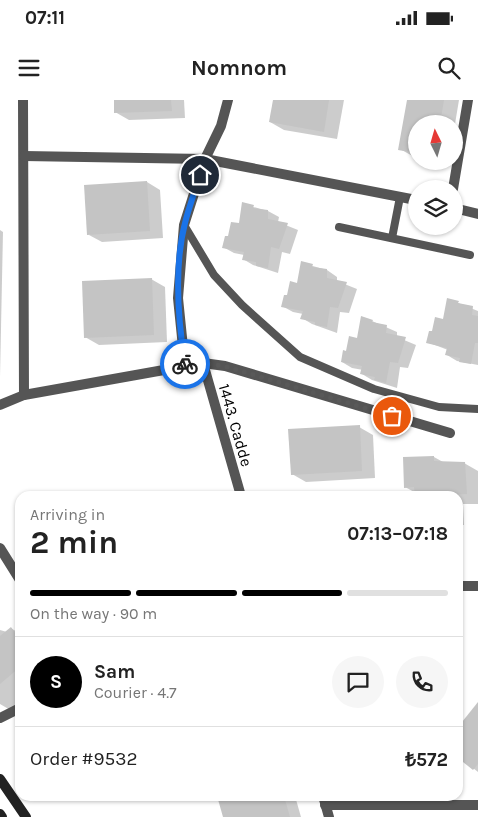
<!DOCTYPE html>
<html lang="en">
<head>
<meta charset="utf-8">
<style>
  body { margin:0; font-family:Karla,sans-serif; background:#f6f6f6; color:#222; height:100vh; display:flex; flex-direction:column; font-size:19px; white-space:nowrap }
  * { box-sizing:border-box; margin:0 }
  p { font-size:16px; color:#767676 }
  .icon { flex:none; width:28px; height:28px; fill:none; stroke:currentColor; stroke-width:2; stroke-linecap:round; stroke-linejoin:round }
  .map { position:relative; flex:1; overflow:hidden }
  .drawer { position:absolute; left:15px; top:391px; width:448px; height:310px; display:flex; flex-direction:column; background:#fff; border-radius:15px; box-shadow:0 1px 4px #0004 }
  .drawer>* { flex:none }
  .needle { width:32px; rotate:355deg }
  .buttons { position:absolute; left:408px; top:15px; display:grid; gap:10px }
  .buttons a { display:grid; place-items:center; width:55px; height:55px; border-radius:50%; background:#fff; box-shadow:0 1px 4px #0004; font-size:25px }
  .pin { position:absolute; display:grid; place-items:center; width:42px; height:42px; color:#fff; margin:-21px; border:2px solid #fff; border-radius:50%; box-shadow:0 1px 5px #0007 }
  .courier { position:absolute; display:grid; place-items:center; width:50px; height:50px; margin:-25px; border:4px solid #1a73e8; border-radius:50%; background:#fff; color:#222; box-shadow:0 1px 6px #0007 }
  .overview em { font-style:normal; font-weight:700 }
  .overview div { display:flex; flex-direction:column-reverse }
  .overview { display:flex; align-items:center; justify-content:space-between; height:85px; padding:0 15px }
  h1 { font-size:32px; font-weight:700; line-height:38px }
  .bar { display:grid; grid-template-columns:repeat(4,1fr); gap:8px 5px; align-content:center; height:60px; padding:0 15px }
  .bar i { height:6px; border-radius:4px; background:#e0e0e0 }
  .bar .current { background:#000 }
  .bar p { grid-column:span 4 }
  .line { display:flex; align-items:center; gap:12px; padding:0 15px; border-top:1px solid #e0e0e0 }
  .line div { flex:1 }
  .round { display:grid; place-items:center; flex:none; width:52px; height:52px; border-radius:26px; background:#f6f6f6 }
  .status { display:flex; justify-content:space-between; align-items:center; height:35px; padding:0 25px; background:#fff; direction:ltr }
  .status svg { height:14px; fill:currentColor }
  header { display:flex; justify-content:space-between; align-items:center; height:65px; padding:0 15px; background:#fff; font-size:22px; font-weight:700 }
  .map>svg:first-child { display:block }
</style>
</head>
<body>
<div class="status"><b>07:11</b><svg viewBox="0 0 49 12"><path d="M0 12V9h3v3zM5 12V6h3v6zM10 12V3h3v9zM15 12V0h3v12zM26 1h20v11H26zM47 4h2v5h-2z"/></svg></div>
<header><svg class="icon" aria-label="menu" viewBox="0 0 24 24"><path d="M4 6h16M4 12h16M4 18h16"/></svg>Nomnom<svg class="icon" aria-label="search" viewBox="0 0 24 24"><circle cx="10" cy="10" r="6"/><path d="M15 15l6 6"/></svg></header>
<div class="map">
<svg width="478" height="717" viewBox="0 0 478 717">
  <rect width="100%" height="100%" fill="#fff"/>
  <g fill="#0003">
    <path d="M115,0H184L185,18L129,20L115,12Z"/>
    <path d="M274,0H344L337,39L284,30L270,22Z"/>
    <path d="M408,0H459L454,30V24H416V58L400,49Z"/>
    <path d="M147,82L160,90L163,138L102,142L89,135Z"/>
    <path d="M243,104L268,111L279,117L278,122L298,130L290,154L282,152L278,173L253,165L243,159L244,155L234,153L223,147L240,125Z"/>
    <path d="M0,130L3,132L0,277Z"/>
    <path d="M302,163L327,170L337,177V181L357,189L349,213L340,212L337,233L312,224L302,218L303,214L293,212L282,206L298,184Z"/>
    <path d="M151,179L165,187L167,242L99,245L85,237Z"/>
    <path d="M448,199L478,211V265L457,261L447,255L448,250L427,242L444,221Z"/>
    <path d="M372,221L397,232V237L416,245L408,268L400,267L397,288L372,280L362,274L363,270L352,268L342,262Z"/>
    <path d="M359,327L373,335L375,378L306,382L292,374Z"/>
    <path d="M434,357L443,362L464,363L478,371V404H463L464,425H458V396H416V393L405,387Z"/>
    <path d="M11,528L20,534V605L12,611L0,604V530L7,532Z"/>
    <path d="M478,604V672L458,656V629Z"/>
    <path d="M218,696H295L301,717H224Z"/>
  </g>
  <g fill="#c4c4c4">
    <path d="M114,0H171L172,11L114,13Z"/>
    <path d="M273,0H329L324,32L269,22Z"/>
    <path d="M407,0H444L440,24H416V53L398,50Z"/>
    <path d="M147,81L150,131L87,135L84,85Z"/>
    <path d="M242,102L254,105L253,108L268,110V119L288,123L279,149L271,147L268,168L256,166V162L242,160L244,152L222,148L225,136H228L231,122L239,123Z"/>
    <path d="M301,161L313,164L312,167L327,169V178L347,182L338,208L330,207L327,227L315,225V222L300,219L303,211L281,207L284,195H287L290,181L297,183Z"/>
    <path d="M152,178L154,235L84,238L82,181Z"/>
    <path d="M447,198L459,201L458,203L473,206L472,215L478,216V243H475L471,264L459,262L460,258L445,255L447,248L426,243L429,231H432L435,217L443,219Z"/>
    <path d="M361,216L373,220L372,222L387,225L386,233L406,237L398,263L390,262L386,283L374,280L375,277L360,274L362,266L341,262L343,250L346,251L349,236L357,238Z"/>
    <path d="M360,325L362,371L291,375L288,329Z"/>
    <path d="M434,356V361L465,362L467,394L415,396L414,387L404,388L403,357Z"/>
    <path d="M11,527L20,541V567L0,584V536Z"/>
    <path d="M478,602V664L473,670L458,658V627Z"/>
    <path d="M217,696H284L290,717H223Z"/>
  </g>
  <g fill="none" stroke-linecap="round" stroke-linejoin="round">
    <g stroke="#555" stroke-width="8">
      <path d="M184,125L214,175L242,205L300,257L374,289L439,307L478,309"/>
      <path d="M339,127L470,155"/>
      <path d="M392,138L400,97"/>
    </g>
    <g stroke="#555" stroke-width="10">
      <path d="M23,0L24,295"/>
      <path d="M24,56L205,59L416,100"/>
      <path d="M453,89L468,0"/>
      <path d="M454,108L478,114"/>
      <path d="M203,263L241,396"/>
      <path d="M185,267L178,198L184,125L205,59L221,26L228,0"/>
      <path d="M0,305L24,295L203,263L225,266L450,333"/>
      <path d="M0,448L20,480"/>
      <path d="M458,486H478"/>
      <path d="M0,618L20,608"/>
      <path d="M323,696L329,717"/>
      <path d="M325,705H478"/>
    </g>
    <g stroke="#222" stroke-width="10">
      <path d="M0,679L26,717"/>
      <path d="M0,714L2,717"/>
    </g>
  </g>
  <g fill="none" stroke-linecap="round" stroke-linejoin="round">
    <path stroke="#595959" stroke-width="5" stroke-dasharray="0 9" d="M185,264L186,267L203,263L224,266L392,316"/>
    <path stroke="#1a73e8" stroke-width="6" d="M185,264C178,220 174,166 185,123C189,107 195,91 200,75"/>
  </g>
  <g text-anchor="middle" stroke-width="4" stroke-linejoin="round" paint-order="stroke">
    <g font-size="16" fill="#000" stroke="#fff">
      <text transform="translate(236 325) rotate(74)" y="6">1443. Cadde</text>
    </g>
  </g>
</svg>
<div class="buttons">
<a><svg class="needle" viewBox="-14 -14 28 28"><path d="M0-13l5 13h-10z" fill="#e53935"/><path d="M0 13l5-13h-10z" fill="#767676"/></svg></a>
<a><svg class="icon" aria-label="layers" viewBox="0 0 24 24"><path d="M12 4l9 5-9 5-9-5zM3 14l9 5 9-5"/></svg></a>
</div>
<div class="pin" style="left:392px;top:316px;background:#ea580c"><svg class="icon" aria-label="bag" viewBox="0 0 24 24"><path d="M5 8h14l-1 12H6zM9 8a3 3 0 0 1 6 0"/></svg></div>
<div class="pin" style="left:200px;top:75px;background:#1f2937"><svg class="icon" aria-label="home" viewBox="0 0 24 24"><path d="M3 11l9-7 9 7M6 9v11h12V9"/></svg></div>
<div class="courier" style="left:185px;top:264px"><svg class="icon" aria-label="bike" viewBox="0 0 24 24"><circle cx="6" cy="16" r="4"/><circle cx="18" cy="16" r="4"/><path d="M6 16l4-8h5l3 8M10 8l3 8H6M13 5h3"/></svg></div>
<section class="drawer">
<div class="overview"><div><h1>2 min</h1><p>Arriving in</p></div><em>07:13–07:18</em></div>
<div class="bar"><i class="current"></i><i class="current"></i><i class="current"></i><i></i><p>On the way · 90 m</p></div>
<div class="line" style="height:90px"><b class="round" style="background:#000;color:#fff">S</b><div><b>Sam</b><p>Courier · 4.7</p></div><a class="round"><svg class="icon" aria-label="chat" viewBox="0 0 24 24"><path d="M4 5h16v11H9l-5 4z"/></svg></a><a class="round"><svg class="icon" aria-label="phone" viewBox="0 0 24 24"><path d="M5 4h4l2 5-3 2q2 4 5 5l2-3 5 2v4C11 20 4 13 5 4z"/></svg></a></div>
<div class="line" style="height:65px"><div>Order #9532</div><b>₺572</b></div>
</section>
</div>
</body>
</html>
